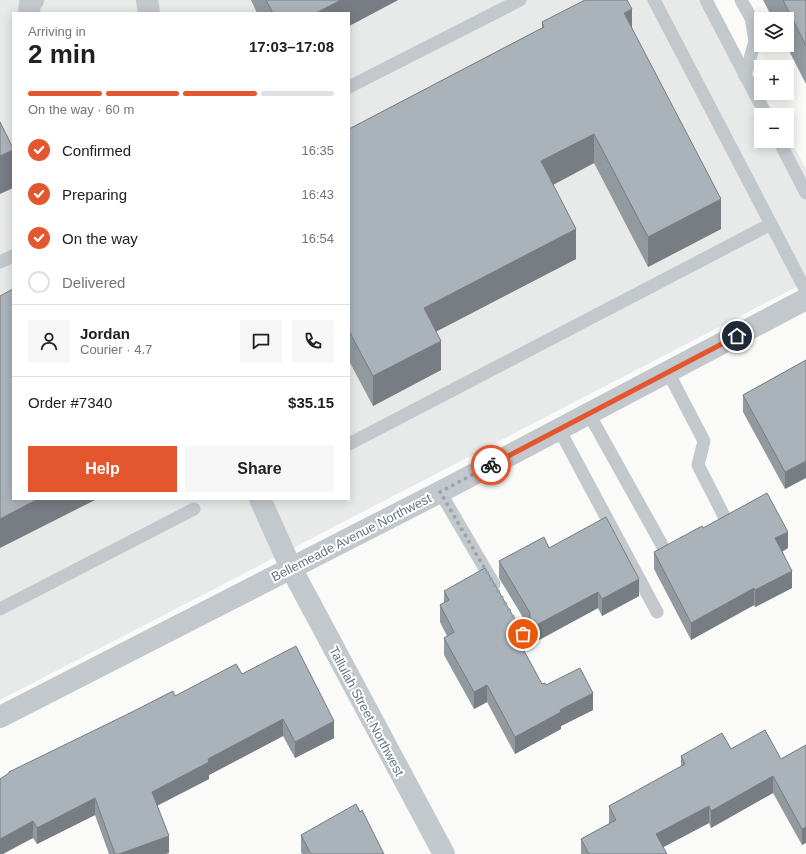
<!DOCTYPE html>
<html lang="en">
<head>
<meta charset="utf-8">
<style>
  body { margin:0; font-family:Arial,sans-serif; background:#f6f6f6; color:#202124; height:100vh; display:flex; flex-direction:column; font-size:15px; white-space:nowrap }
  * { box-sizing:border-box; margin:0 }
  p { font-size:13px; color:#757577 }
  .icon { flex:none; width:22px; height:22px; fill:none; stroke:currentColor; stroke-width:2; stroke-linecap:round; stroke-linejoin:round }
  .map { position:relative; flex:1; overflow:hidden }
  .details { position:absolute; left:12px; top:12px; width:338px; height:488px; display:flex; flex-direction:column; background:#fff; border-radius:0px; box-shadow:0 2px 10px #0003 }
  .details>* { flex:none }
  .tools { position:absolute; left:754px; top:12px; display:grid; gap:8px }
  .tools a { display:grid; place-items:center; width:40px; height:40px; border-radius:0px; background:#fff; box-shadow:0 2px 10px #0003; font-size:20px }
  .pin { position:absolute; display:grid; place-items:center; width:34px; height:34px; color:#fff; margin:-17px; border:2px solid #fff; border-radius:50%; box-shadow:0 1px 4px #0007 }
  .courier { position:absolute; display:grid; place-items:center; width:40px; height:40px; margin:-20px; border:3px solid #e4572e; border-radius:50%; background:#fff; color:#222; box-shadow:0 1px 5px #0007 }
  .overview em { font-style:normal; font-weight:800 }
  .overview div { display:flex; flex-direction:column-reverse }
  .overview { display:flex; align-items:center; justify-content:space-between; height:68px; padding:0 16px }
  h1 { font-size:26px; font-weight:800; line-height:30px }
  .bar { display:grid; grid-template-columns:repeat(4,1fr); gap:6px 4px; align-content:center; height:48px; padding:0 16px }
  .bar i { height:5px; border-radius:3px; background:#e0e0e0 }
  .bar .selected { background:#e4572e }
  .bar p { grid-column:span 4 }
  .line { display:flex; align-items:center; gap:10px; padding:0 16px; border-top:1px solid #e0e0e0 }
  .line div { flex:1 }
  .round { display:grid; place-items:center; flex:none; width:42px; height:42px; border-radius:0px; background:#f6f6f6 }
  ol { padding:0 16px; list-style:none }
  li { display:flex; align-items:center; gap:12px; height:44px }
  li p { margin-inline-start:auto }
  li .icon { padding:4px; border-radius:50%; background:#e4572e; color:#fff; stroke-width:4 }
  li:last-child { color:#757577 }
  li i { width:22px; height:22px; border:2px solid #e0e0e0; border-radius:50% }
  .cta { display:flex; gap:8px; margin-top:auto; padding:8px 16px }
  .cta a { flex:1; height:46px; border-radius:0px; background:#e4572e; color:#fff; font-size:16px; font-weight:800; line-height:46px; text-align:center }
  .cta a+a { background:#f6f6f6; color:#202124 }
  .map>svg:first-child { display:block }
</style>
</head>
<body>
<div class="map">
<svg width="806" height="854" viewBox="0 0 806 854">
  <rect width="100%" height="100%" fill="#fafaf8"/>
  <path fill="#e8e9e9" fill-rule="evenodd" d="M0,0H709L761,90V93H763L775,115H761V141H787V135L806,168V282L0,700ZM13,13H349V499H13Z"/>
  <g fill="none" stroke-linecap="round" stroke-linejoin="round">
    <g stroke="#c3c8cc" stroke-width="13">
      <path d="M654,0L806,291"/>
      <path d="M706,0L766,115"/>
      <path d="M741,0L751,18L755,41L745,76"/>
      <path d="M349,87L520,0"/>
      <path d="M779,141L806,193"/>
      <path d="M0,262L13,256"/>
      <path d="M668,372L704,441L698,465L724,516"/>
      <path d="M589,414L662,545"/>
      <path d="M559,429L657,612"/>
      <path d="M349,444L771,224"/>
      <path d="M440,492L494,584"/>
      <path d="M0,609L194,509"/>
    </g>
    <g stroke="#c3c8cc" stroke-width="22">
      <path d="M147,0L149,13"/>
      <path d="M29,13L30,3L33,0"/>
      <path d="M260,499L291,568L444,854"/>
    </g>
    <path stroke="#c3c8cc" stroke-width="22" d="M0,717L440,492L806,299"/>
  </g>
  <g fill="#929a9f">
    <path d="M251,0H398L349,26V13H257Z"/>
    <path d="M763,0H806V84L786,45H787V19H773Z"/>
    <path d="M542,22L632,29L721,229L648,267L594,163L553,185L576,259L436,331L441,370L373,406L349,361V129L542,28Z"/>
    <path d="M806,360L785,489L743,412V395Z"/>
    <path d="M703,528L788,548L782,552L792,588L755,607L754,605L691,640L654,569V552Z"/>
    <path d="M549,548L639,596L602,616L598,608L523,649L542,684L546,685L593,710L561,726V729L515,754L487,702L474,709L444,655V638L447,636L440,622V605L444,603V591L516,621L519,624H527L499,578V561Z"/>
    <path d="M242,674L334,738L295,758L283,736L209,775V779L157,806L169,853L165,854H109L95,815L37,844L33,838L9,774V772L175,696Z"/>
    <path d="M806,745L802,845L773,793L711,828L709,823L663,847L667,854H581V839L609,824V806L681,767V756L731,749L781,759Z"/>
    <path d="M301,835L384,854H302L301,852Z"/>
  </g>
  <g fill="#777d82">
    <path d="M341,0H398L349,26V13H316Z"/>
    <path d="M632,9V39L624,13Z"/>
    <path d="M594,134V163L541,191V161Z"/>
    <path d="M13,150V188L0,194V156Z"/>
    <path d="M721,199V229L648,267V237Z"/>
    <path d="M576,229V259L424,338V308Z"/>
    <path d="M441,341V370L373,406V376Z"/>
    <path d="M806,461V478L785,489V472Z"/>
    <path d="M38,499H97L0,548V519Z"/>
    <path d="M788,532V548L775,555V538Z"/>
    <path d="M792,571V588L755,607V590Z"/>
    <path d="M639,579V596L602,616V599Z"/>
    <path d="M754,588V605L691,640V623Z"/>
    <path d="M598,592V608L516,652V636Z"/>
    <path d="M487,685V702L474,709V692Z"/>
    <path d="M593,693V710L561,726V729L515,754V737L560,710Z"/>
    <path d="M283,719V736L209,775V779L152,808V792L208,759Z"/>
    <path d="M334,721V738L295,758V742Z"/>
    <path d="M773,776V793L711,828V811Z"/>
    <path d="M95,798V815L37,844V828Z"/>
    <path d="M709,806V823L656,851V834Z"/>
    <path d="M33,821V838L3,854H0V839Z"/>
    <path d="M806,827V843L802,845V829Z"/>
    <path d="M169,836V853L165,854H119Z"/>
  </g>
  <g fill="#aab3b9" stroke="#777d82">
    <path d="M266,0H341L316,13H273Z"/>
    <path d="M585,0H627L632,9L624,13L721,199L648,237L594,134L541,161L576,229L424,308L441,341L373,376L349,331V129L544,27L542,22Z"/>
    <path d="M783,0H806V46Z"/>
    <path d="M0,122L13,148V150L0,156Z"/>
    <path d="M13,289V499H38L0,519V296Z"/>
    <path d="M806,360V461L785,472L743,395Z"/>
    <path d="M767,493L788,532L775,538L792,571L755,590L754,588L691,623L654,552L702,526L703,528Z"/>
    <path d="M606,517L639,579L602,599L598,592L516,636L542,684L545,683L546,685L580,668L593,693L560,710L561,712L515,737L487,685L474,692L444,638L454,632L440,605L449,600L444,591L485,568L516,621L519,624H527L530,621V613L499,561L544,537L549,548Z"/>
    <path d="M296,646L334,721L295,742L283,719L208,759L209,762L152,792L169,836L119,854H115L95,798L37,828L33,821L0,839V779L9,773V772L132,712L173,691L175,696L236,664L242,674Z"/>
    <path d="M765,730L781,759L806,745V827L802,829L773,776L711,811L709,806L656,834L667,854H589L581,839L616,820L609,806L685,764L681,756L722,733L731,749Z"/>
    <path d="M356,804L360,812L362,810L384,854H311L301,835Z"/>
  </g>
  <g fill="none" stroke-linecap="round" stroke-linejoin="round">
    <path stroke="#99a4ac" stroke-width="4" stroke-dasharray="0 7.2" d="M491,465L440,492L523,634"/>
    <path stroke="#e4572e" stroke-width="5" d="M491,465L737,336"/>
  </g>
  <g text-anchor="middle" stroke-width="4" stroke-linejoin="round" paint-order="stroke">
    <g font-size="13" fill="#657683" stroke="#fff">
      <text transform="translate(351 537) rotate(-27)" y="5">Bellemeade Avenue Northwest</text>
      <text transform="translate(367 711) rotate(62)" y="5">Tallulah Street Northwest</text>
    </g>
  </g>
</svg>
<div class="tools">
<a><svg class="icon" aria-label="layers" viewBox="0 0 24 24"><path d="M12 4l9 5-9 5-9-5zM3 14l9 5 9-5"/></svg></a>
<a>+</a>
<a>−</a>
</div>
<div class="pin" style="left:523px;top:634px;background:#ea580c"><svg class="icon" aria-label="bag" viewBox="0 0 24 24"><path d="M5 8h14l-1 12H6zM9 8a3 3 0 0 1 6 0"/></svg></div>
<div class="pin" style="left:737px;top:336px;background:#1f2937"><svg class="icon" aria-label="home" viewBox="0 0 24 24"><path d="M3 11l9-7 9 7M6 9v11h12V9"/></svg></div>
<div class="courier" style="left:491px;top:465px"><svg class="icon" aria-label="bike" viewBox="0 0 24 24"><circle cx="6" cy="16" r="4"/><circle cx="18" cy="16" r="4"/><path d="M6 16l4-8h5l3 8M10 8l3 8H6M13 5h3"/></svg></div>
<section class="details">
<div class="overview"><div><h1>2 min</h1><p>Arriving in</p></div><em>17:03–17:08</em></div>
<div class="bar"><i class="selected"></i><i class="selected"></i><i class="selected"></i><i></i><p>On the way · 60 m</p></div>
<ol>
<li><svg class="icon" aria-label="check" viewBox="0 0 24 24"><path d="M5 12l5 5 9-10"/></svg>Confirmed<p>16:35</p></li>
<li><svg class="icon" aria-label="check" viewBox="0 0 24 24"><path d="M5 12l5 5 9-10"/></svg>Preparing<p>16:43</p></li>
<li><svg class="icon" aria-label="check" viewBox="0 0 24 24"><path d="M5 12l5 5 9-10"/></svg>On the way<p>16:54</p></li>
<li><i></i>Delivered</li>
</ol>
<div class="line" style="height:72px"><a class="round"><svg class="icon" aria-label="person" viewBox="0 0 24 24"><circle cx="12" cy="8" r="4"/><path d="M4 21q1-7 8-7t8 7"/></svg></a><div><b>Jordan</b><p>Courier · 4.7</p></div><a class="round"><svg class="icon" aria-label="chat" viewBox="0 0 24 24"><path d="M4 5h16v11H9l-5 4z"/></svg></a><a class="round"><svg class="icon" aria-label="phone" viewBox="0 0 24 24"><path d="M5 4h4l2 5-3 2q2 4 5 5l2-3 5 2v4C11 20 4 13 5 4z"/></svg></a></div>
<div class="line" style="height:52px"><div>Order #7340</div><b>$35.15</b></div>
<div class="cta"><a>Help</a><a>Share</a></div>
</section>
</div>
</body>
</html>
